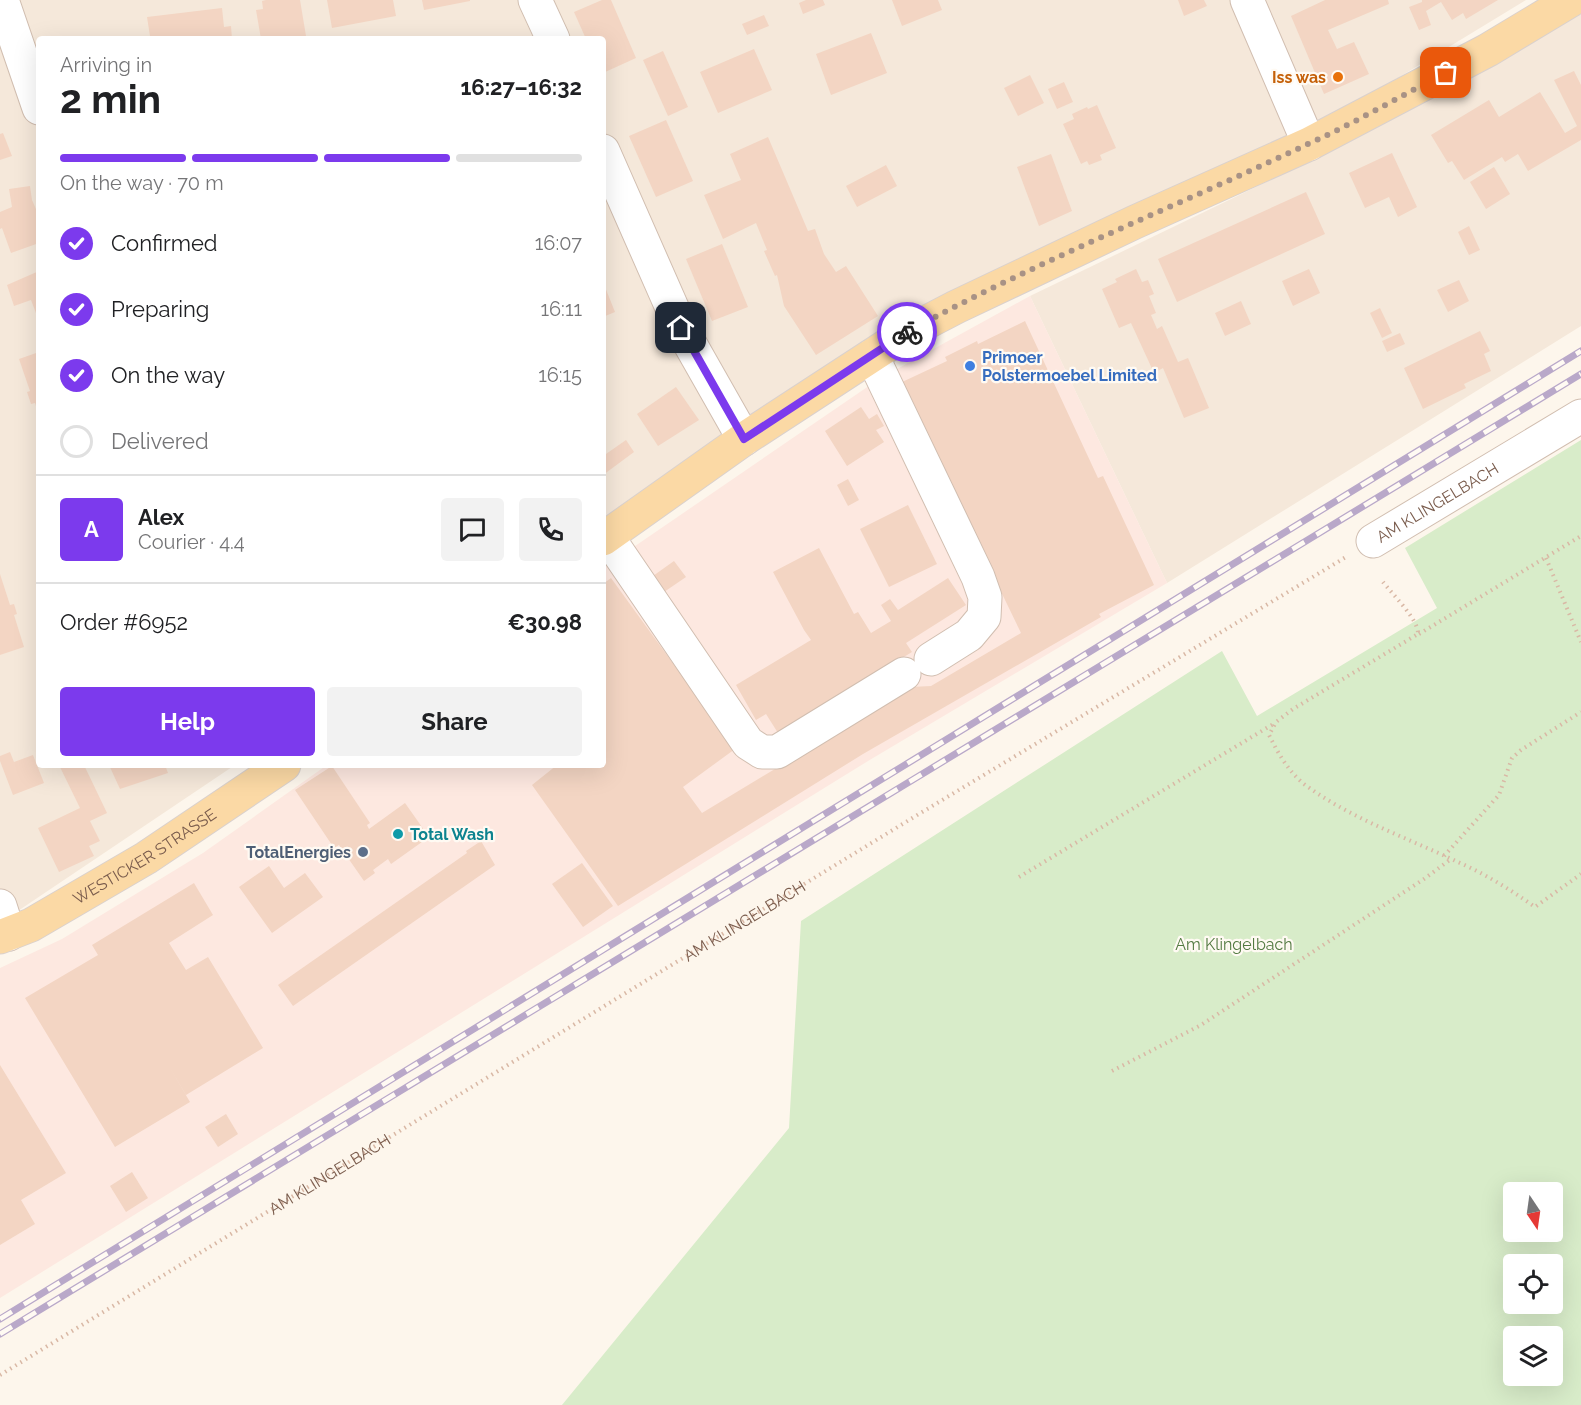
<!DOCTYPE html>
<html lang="en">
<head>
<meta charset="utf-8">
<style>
  body { margin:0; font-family:Raleway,sans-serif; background:#f2f2f2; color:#202124; height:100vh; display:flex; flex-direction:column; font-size:22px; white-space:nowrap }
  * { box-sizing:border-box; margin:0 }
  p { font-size:20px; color:#757577 }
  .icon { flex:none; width:33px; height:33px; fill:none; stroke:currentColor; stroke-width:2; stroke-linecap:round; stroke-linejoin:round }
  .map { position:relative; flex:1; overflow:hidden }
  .sheet { position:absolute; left:36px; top:36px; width:570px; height:732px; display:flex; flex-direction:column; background:#fff; border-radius:6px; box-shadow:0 6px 24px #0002 }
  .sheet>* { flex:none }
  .needle { width:39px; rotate:167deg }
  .tools { position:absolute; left:1503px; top:1182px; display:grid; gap:12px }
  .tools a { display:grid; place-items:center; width:60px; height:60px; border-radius:6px; background:#fff; box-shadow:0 6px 24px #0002; font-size:30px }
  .pin { position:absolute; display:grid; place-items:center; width:51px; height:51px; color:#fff; margin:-26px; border-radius:12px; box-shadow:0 3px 9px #0006 }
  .courier { position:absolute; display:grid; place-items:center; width:60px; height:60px; margin:-30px; border:4px solid #7c3aed; border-radius:50%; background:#fff; color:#222; box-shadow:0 2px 8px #0007 }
  .overview em { font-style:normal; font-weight:700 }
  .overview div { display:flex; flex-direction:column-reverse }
  .overview { display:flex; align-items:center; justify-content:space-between; height:102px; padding:0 24px }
  h1 { font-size:39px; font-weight:700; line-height:45px }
  .bar { display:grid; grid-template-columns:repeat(4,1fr); gap:9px 6px; align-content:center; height:72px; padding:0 24px }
  .bar i { height:8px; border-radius:4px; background:#e0e0e0 }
  .bar .selected { background:#7c3aed }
  .bar p { grid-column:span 4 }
  .line { display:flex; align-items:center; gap:15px; padding:0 24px; border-top:2px solid #e0e0e0 }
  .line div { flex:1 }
  .round { display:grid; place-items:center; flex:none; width:63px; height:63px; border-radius:6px; background:#f2f2f2 }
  ol { padding:0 24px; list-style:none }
  li { display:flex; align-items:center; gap:18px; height:66px }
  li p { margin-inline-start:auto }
  li .icon { padding:6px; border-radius:50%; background:#7c3aed; color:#fff; stroke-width:4 }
  li:last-child { color:#757577 }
  li i { width:33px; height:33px; border:3px solid #e0e0e0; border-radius:50% }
  .cta { display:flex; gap:12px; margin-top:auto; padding:12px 24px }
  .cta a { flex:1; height:69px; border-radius:6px; background:#7c3aed; color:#fff; font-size:24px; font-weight:700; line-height:69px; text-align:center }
  .cta a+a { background:#f2f2f2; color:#202124 }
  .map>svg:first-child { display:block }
</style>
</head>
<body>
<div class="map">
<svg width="1581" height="1405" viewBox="0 0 1581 1405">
  <rect width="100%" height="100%" fill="#fdf6ec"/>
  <g fill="#f5e8da">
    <path d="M0,0H1526L1337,115L717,441L603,518V39H39V765H235L0,923Z"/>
    <path d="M1581,12V326L1167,583L1030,296L1314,159Z"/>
  </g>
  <path fill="#fde8e0" d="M1030,296L1167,583L868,761L0,1298V968L62,939L203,853L327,765H603V568L879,379Z"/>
  <path fill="#d8ecc9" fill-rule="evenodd" d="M1581,440V1405H562L789,1128L801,921L1222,651L1257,716L1437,608L1405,548ZM1514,1192H1552V1232H1514ZM1552,1264V1304H1514V1264ZM1552,1336V1376H1514V1336Z"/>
  <g fill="#f3d5c3">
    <path d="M266,0H300L306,36L285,39H261L256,10L263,9L262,1Z"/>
    <path d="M327,0H393L396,16L332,28Z"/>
    <path d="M422,0H470V1L424,10Z"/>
    <path d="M602,0H611L636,58L603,73V39H586L574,12Z"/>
    <path d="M806,0H823L825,5L803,14L799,3Z"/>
    <path d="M892,0H938L942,10L902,26Z"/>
    <path d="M1178,0H1204L1207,6L1184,16Z"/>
    <path d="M1325,0H1388L1389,4L1328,30L1337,49L1354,42L1369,74L1324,94L1291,16Z"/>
    <path d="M1422,0H1498L1466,19L1463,13L1452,20L1441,2L1426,11L1431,25L1419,30L1409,7L1422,2Z"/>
    <path d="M222,8L224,27L231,26L232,39H143L142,36H150L147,17Z"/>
    <path d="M764,15L769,26L747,35L742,24Z"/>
    <path d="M871,33L887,73L831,95L816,54Z"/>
    <path d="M754,49L772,90L718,113L700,72Z"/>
    <path d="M663,51L688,107L668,116L643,60Z"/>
    <path d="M1574,71L1581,85V140L1528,171L1518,154L1505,162L1502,157L1464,180L1452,161L1448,163L1431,135L1489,100L1499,117L1540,92L1565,133L1577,126L1554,80Z"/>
    <path d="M1030,75L1044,103L1018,116L1004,88Z"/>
    <path d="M1064,82L1073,102L1057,109L1048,89Z"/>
    <path d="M1097,105L1116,148L1100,155L1102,160L1089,165L1087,161L1081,164L1063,124L1074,119L1072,114L1087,107L1088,109Z"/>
    <path d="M666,120L693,181L656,197L629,136Z"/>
    <path d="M3,133L12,156L0,160V134Z"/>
    <path d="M768,137L808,231L815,229L824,254L836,272L846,266L878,316L816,355L784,306L777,275L775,276L764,251L767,250L756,223L723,239L704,195L741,180L730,154Z"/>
    <path d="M1392,153L1417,207L1398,217L1389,197L1365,208L1349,173Z"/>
    <path d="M1051,154L1072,211L1039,226L1017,167Z"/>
    <path d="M886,165L897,186L857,207L846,186Z"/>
    <path d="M1494,167L1510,194L1486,209L1470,182Z"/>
    <path d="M30,186L32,200L39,216V243L11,253L2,228L0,229V212L12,207L9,189Z"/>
    <path d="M1306,192L1325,234L1177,302L1158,259Z"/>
    <path d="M1469,226L1480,250L1469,255L1458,232Z"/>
    <path d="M722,244L748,307L712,321L686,259Z"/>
    <path d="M1136,269L1142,282L1148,280L1154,294L1149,296L1156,313L1151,315L1157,329L1162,326L1178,362L1188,358L1209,408L1184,418L1163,368L1154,373L1131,323L1119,328L1102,289L1117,282L1115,279Z"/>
    <path d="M1309,269L1320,293L1293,306L1282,281Z"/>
    <path d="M39,271V321L31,300L14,306L7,285Z"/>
    <path d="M1459,280L1469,301L1448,312L1437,290Z"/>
    <path d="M603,282L615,312L603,317Z"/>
    <path d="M1241,301L1251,324L1225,336L1215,313Z"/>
    <path d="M1380,308L1392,333L1382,338L1370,313Z"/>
    <path d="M1025,321L1098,478L1103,476L1154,585L1099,614L1101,617L863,754L618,906L532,785L557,765H603V584L611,578L735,749L683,787L702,813L911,687L931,686L1021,633L900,383L947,361L945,357L977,341L978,344Z"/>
    <path d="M1480,331L1490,351L1484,354L1491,371L1464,384L1466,388L1423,409L1404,368Z"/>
    <path d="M1400,333L1405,344L1387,352L1382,341Z"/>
    <path d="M39,352V415L35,403L31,404L27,392L30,391L19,359Z"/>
    <path d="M676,387L699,420L658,446L637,414Z"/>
    <path d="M861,407L869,419L877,414L884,426L876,430L884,442L847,466L825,431Z"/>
    <path d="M626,440L634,452L603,475V449L606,454Z"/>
    <path d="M848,479L859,500L848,506L837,485Z"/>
    <path d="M908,505L937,564L889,587L860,529Z"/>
    <path d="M819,548L854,614L858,612L871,633L891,621L881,605L890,599L898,610L948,578L966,605L906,643L912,652L778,733L766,714L756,720L736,685L811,640L804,630L773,572Z"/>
    <path d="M674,561L686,577L664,592L653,576Z"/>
    <path d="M0,574L10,605L14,604L17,614L14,615L24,647L0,655Z"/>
    <path d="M10,752L14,762L33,755L44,783L13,795L0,761V756Z"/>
    <path d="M59,765H84L107,813L90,821L100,841L89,846L94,856L59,872L38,828L80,808Z"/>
    <path d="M109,765H165L168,773L120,789Z"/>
    <path d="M332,766L370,823L367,825L369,829L405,803L429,837L391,864L388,859L373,870L375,873L364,881L339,845L334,848L295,790Z"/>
    <path d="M481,841L495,865L293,1006L278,985L467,853L466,851Z"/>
    <path d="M582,863L613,906L583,927L552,884Z"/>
    <path d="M269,866L284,888L305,873L323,897L272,933L239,887Z"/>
    <path d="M194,883L213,915L169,943L186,970L208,957L263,1048L186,1095L167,1063L190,1102L115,1147L25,998L98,955L92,945Z"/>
    <path d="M0,1065L66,1173L21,1200L35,1224L0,1245Z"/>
    <path d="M226,1114L238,1134L218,1147L205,1127Z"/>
    <path d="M132,1172L148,1198L126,1212L110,1186Z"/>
  </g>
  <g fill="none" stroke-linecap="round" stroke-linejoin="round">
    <g stroke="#d1beb0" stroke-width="35">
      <g id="minor">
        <path d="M2,0L39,108"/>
        <path d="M535,0L553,39"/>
        <path d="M1247,0L1309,144"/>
        <path d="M603,151L681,328L744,439"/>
        <path d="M872,356L978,577L985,597L984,617L969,635L931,659"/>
        <path d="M607,536L748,743L762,752H777L904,674"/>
        <path id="s2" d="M1373,541L1581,416"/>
        <path d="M0,906L9,934"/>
      </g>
    </g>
    <g stroke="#dad1cd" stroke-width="35">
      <g id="major">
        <path d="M603,539L744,439L908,332L956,307L1135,222L1309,144L1488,50L1571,0"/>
        <path id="s3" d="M0,937L31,925L146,858L284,765"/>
      </g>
    </g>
    <g stroke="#d9b8a5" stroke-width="4" stroke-dasharray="1.5 4.5" stroke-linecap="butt">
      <path d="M1546,558L1581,642"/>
      <path d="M1383,582C1392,594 1419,620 1418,634L1293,709L1276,722L1269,735C1278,753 1288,771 1304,784C1351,819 1408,838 1460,863C1487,875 1511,890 1535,907L1581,874"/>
      <path d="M1419,634L1581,536"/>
      <path d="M1444,856L1499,795L1512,758L1521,750L1581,712"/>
      <path d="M1019,877L1275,723"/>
      <path d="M1112,1071L1201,1025L1424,879L1451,859"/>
      <path id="s1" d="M0,1375L914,817L1346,557"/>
    </g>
    <use href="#minor" stroke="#fff" stroke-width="33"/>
    <use href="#major" stroke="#fbd9a5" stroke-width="33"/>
    <g stroke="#b9a8c9" stroke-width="7">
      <g id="rail">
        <path d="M0,1319L1581,351"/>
        <path d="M0,1334L1581,374"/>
      </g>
    </g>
    <use href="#rail" stroke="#fffaf3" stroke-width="4.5" stroke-dasharray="14" stroke-linecap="butt"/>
  </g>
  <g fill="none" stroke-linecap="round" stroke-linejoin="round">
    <path stroke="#a89285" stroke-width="6" stroke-dasharray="0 10.8" d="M907,332C1037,261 1175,207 1308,144C1355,123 1400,96 1446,73"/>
    <path stroke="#7c3aed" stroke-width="8" d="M681,328L744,439L907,332"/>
  </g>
  <circle fill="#e8710a" stroke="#fffaf3" stroke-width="2" cx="1338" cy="77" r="6"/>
  <circle fill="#3f7fe0" stroke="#fffaf3" stroke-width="2" cx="970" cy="366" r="6"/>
  <circle fill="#0f9aa8" stroke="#fffaf3" stroke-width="2" cx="398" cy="834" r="6"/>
  <circle fill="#5c6f8a" stroke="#fffaf3" stroke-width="2" cx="363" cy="852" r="6"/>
  <g text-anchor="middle" stroke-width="4.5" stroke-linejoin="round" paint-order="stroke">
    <g font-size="16" font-weight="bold" fill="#c56008" stroke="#fffaf3" text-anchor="end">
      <text x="1326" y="83">Iss was</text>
    </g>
    <g font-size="16" font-weight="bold" fill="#366cbe" stroke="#fffaf3" text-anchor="start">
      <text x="982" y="363">Primoer<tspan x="982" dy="18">Polstermoebel Limited</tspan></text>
    </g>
    <g font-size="16" fill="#7a5c4d" stroke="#fffaf3">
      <text dy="6" stroke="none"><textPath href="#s2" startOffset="75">AM KLINGELBACH</textPath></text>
      <text dy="6" stroke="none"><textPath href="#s3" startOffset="166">WESTICKER STRASSE</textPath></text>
      <text dy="6" stroke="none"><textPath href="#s1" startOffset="872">AM KLINGELBACH</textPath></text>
      <text dy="6" stroke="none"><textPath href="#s1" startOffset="386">AM KLINGELBACH</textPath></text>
    </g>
    <g font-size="16" font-weight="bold" fill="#0d838f" stroke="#fffaf3" text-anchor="start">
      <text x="410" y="840">Total Wash</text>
    </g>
    <g font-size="16" font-weight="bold" fill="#4e5e75" stroke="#fffaf3" text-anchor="end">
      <text x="351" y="858">TotalEnergies</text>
    </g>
    <g font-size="16" fill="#537a41" stroke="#fffaf3">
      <text x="1234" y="950">Am Klingelbach</text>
    </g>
  </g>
</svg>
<div class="tools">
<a><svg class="needle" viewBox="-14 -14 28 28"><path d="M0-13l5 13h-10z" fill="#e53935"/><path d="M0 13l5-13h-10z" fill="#757577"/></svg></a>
<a><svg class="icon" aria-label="locate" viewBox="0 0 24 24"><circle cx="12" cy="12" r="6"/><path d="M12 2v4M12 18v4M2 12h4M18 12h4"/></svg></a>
<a><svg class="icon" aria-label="layers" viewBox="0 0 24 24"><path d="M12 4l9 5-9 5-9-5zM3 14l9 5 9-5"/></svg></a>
</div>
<div class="pin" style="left:1446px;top:73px;background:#ea580c"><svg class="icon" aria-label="bag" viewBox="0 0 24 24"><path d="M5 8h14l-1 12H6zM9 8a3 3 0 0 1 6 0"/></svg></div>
<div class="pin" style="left:681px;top:328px;background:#1f2937"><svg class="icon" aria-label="home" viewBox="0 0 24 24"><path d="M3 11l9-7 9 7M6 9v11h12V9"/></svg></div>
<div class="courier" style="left:907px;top:332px"><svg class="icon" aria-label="bike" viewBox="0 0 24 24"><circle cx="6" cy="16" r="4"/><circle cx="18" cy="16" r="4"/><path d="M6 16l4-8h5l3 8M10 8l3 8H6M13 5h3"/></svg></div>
<section class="sheet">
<div class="overview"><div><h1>2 min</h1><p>Arriving in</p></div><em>16:27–16:32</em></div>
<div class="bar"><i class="selected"></i><i class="selected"></i><i class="selected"></i><i></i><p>On the way · 70 m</p></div>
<ol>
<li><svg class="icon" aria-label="check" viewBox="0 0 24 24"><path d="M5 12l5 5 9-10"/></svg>Confirmed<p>16:07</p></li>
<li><svg class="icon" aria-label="check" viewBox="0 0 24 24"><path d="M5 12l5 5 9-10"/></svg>Preparing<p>16:11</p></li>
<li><svg class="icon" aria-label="check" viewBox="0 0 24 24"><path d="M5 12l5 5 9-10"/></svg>On the way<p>16:15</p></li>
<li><i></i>Delivered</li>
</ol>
<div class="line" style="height:108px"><b class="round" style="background:#7c3aed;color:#fff">A</b><div><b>Alex</b><p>Courier · 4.4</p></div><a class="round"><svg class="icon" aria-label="chat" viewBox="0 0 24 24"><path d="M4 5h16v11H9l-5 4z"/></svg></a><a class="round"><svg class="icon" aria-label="phone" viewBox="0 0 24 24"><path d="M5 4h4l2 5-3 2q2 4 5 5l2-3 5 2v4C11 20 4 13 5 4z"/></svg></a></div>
<div class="line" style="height:78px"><div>Order #6952</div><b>€30.98</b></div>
<div class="cta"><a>Help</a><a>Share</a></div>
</section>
</div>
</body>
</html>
